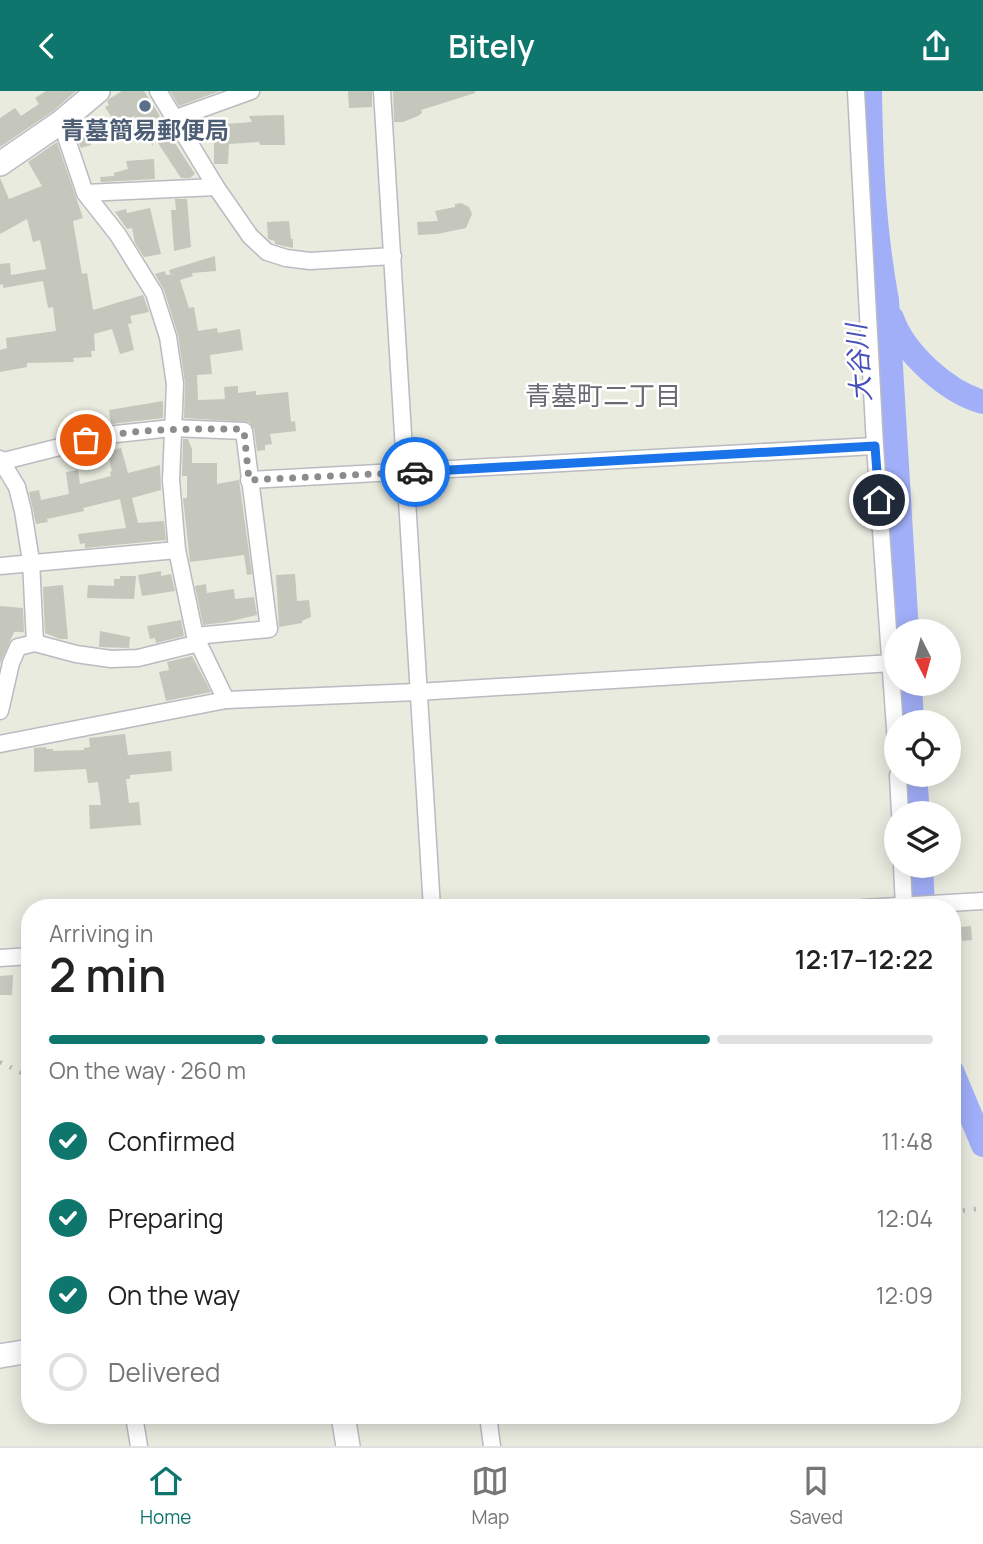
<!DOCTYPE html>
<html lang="en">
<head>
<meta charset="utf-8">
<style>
  body { margin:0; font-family:Manrope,"Noto Sans JP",sans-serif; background:#f2f2f2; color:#222; height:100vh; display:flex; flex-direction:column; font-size:26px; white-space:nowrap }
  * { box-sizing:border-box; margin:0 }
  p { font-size:23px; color:#767676 }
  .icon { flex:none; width:38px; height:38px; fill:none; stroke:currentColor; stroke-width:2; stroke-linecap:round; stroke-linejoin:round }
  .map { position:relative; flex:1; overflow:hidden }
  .sheet { position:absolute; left:21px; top:808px; width:940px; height:525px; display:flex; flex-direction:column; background:#fff; border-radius:28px; box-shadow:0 4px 18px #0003 }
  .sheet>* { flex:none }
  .needle { width:46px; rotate:174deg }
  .fabs { position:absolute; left:884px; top:528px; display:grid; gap:14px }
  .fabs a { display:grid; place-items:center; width:77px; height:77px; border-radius:50%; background:#fff; box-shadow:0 4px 18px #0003; font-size:35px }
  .pin { position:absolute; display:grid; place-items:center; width:60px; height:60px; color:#fff; margin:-30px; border:4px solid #fff; border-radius:50%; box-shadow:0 2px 7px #0007 }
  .courier { position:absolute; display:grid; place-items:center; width:70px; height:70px; margin:-35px; border:5px solid #1a73e8; border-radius:50%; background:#fff; color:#222; box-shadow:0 2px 9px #0007 }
  .headline em { font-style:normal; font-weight:600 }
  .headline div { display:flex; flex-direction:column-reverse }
  .headline { display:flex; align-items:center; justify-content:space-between; height:119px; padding:0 28px }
  h1 { font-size:46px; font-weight:600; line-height:52px }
  .bar { display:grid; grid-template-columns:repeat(4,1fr); gap:10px 7px; align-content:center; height:84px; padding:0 28px }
  .bar i { height:9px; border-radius:5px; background:#e0e0e0 }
  .bar .current { background:#0f766e }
  .bar p { grid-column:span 4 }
  ol { padding:0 28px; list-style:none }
  li { display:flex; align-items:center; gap:21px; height:77px }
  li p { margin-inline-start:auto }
  li .icon { padding:7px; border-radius:50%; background:#0f766e; color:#fff; stroke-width:4 }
  li:last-child { color:#767676 }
  li i { width:38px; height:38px; border:4px solid #e0e0e0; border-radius:50% }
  header { display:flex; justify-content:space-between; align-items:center; height:91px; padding:0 28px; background:#0f766e; color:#fff; font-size:32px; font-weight:600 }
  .menu { display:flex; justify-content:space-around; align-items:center; height:98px; border-top:2px solid #e0e0e0; background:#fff; font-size:19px; color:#767676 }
  .menu a { display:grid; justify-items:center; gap:4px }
  .menu .current { color:#0f766e }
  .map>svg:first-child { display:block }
</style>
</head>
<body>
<header><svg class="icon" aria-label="back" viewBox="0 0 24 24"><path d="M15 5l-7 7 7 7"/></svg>Bitely<svg class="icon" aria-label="share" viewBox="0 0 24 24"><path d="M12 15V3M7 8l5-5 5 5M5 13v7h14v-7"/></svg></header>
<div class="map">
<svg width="983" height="1355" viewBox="0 0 983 1355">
  <rect width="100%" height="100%" fill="#e9ebdf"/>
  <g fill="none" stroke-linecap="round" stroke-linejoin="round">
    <g stroke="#a1aff9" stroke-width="24">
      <path d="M870,0C871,70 874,140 887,209L907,541"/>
      <path d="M892,227C904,262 947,301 983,311"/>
      <path d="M910,593L912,632"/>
      <path d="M915,684L918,723"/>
      <path d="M921,775L923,817"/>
      <path d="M952,980L983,1054"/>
    </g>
  </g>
  <g fill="#c5c6bc">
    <path d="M46,0H76L53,20L0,56V27L15,17L21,25L39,13L35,7Z"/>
    <path d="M122,0H144L160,25L158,26L195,83L190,87H181L152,43L153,55L134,25L118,36L105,16L109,14L107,11L109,8Z"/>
    <path d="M170,0H220L179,15Z"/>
    <path d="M348,0H372V16L349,17Z"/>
    <path d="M393,0H475V2L421,19L422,22L418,25L403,31H394Z"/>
    <path d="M284,24L285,54H260L259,51L229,53L228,73H214V45H217V36L226,35V33L252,31L249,25Z"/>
    <path d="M88,43L91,54L81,57L77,47Z"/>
    <path d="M57,51L83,127L73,130L82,183L87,182L93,219L143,204L149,221L130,225L132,232L128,233L134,259L120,263L112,238L94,243L95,260H91L92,266L73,267L74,271L27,272V276L0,281V259L7,257L6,247L56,240L53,216L48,217L43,190L3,197V193L0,194V173L10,172L11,184L46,178L40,149L33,151L27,128L0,143V87L9,108L42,95L28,71Z"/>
    <path d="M154,68L155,88L101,91L100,86L114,85V82L128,78L126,70Z"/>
    <path d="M175,108H187L191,156L174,160L171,119H176Z"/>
    <path d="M461,112L469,116L472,123L466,137L437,143L418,144L417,131L438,130L435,120L455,116V113Z"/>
    <path d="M150,117L161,163L144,166L135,152L132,137L127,138L115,121L126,118L127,122Z"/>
    <path d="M289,130L291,148H293V157L275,153V150L268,148L267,131Z"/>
    <path d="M215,165L216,180L192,182L193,185L180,189L189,217L194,216L198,240L217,237L218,242L240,238L243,259L210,264L212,283L197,284L198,309L225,308L224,296L238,295V302L256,300V304L288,301L291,331L295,330L296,340L270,343L272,353L265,354V359L257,360L254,338L249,331L184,327L185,292L178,244L164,199L155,183L165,180L166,184L175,183H170L169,179Z"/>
    <path d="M163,310V327L111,333L109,319Z"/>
    <path d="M183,348H188L192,358V372H217V393L239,389L252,483L247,484L244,464L190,471L183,407H187V385H182Z"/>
    <path d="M121,357L128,382L160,374L161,399L132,407L138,432L164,430L166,449L85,457V452L80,453L78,443L126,437L120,408L83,417L84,420L47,428L48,431L36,433L29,401L39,399L41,409L69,403L66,381L78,379L80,393L111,385L110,381L112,380L107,361Z"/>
    <path d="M161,480V485L171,483L175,500L142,505L138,484Z"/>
    <path d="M295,483L297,510L309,509L311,526L302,530V532L279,536L276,484Z"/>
    <path d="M120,485H136L134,508L87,507L88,494L114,495V488H120Z"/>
    <path d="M206,493L207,502L234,498L235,508L254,506L257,524L227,531L203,534L195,495Z"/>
    <path d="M63,494L68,548H60L45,542L43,496Z"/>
    <path d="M0,515L23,517L24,541H14L0,573Z"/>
    <path d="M181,529L184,545L156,552L155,547L150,548L147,535Z"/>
    <path d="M100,540L130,546L129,557L99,556Z"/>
    <path d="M192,565L211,601L166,610L159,581L169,579L167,571Z"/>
    <path d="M125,643L128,664L171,660L172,680L130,684V688H126L129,712L139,711L141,734L90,738L89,714H101L98,691L88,692L86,678L34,681V657L46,656V658H53V660L84,659V657L90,656L89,647Z"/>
    <path d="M971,835L972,849L962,850L961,836Z"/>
    <path d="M13,884L12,904H0V885Z"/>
  </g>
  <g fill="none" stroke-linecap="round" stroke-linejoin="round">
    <g stroke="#babac1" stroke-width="19">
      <g id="minor">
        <path d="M158,0L216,96L250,145L267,161L286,167L310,170L393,165"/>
        <path d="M382,0L432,817"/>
        <path d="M856,0L875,355L896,651"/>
        <path d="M176,27L251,0"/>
        <path d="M61,31L85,102L118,144L154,202L168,246L175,293L171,389L177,459L195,545L226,609"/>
        <path d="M85,102L216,96"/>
        <path d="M0,368L17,396L23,420L31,470L35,552"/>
        <path d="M0,371L107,344L172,337L244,340L269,538L195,545"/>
        <path d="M249,389L875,355"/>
        <path d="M0,475L177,459"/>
        <path d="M0,620L11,572L18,556L35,552L76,563L111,568L138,567L199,552"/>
        <path d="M0,653L226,609L417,601L892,572"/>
        <path d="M898,684L900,723"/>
        <path d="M902,775L904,815"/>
        <path d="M863,817L983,810"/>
        <path d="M0,867L30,865"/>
        <path d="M134,1325L139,1355"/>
        <path d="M488,1325L492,1355"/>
      </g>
    </g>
    <g stroke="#bdbcc5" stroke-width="26">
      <g id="secondary">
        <path d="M0,73L61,31L98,0"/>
        <path d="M0,1265L30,1260"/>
        <path d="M343,1325L348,1355"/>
      </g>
    </g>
    <use href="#minor" stroke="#fff" stroke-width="16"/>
    <use href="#secondary" stroke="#fff" stroke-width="23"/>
    <g stroke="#b5b5b6" stroke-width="4.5" stroke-dasharray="2 9" stroke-linecap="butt">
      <path d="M0,971L30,986"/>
      <path d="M952,1121L983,1117"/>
    </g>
  </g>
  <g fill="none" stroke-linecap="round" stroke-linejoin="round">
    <path stroke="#8b8c8c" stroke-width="7" stroke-dasharray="0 12.6" d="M86,349C135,337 186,338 237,338L244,340L249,389L415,381"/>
    <path stroke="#1a73e8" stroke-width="9" d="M415,381L875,355L879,409"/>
  </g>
  <circle fill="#5c6f8a" stroke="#fff" stroke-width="2.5" cx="145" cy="15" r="7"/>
  <g text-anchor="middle" stroke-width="5" stroke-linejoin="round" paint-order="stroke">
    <g font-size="24" font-weight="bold" fill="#4e5e75" stroke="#fff">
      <text x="145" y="48">青墓簡易郵便局</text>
    </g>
    <g font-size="26" font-style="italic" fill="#4650ba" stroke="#fff">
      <text transform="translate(859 272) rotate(-94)" y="9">大谷川</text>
    </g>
    <g font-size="26" fill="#696a72" stroke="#fff">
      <text x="603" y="314">青墓町二丁目</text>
    </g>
  </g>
</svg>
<div class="fabs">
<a><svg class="needle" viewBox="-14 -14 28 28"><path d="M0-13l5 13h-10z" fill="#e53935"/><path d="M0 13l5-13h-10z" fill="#767676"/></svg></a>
<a><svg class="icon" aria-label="locate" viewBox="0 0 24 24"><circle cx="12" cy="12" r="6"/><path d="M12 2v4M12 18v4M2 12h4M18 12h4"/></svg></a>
<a><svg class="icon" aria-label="layers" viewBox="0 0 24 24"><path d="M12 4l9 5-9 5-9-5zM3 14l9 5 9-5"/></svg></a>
</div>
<div class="pin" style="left:86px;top:349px;background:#ea580c"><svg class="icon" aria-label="bag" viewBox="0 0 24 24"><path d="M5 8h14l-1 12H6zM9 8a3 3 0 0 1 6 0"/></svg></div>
<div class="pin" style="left:879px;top:409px;background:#1f2937"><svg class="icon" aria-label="home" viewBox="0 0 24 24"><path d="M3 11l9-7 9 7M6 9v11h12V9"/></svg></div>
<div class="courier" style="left:415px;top:381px"><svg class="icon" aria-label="car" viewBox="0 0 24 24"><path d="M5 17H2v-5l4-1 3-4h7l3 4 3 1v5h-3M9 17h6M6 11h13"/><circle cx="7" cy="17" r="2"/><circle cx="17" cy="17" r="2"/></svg></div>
<section class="sheet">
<div class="headline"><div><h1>2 min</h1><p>Arriving in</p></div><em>12:17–12:22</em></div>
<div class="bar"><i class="current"></i><i class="current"></i><i class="current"></i><i></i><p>On the way · 260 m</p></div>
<ol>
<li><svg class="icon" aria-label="check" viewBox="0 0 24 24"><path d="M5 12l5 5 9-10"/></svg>Confirmed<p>11:48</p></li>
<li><svg class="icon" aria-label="check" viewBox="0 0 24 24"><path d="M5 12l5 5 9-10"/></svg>Preparing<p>12:04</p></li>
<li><svg class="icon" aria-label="check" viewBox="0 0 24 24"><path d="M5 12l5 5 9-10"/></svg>On the way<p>12:09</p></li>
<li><i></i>Delivered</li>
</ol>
</section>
</div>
<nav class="menu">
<a class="current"><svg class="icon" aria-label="home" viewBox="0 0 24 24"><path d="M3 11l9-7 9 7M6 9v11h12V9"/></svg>Home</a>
<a><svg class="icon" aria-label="map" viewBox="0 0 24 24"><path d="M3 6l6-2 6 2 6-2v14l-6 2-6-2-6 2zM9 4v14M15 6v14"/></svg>Map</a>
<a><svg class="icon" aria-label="saved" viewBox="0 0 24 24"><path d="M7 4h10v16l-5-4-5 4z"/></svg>Saved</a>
</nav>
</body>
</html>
